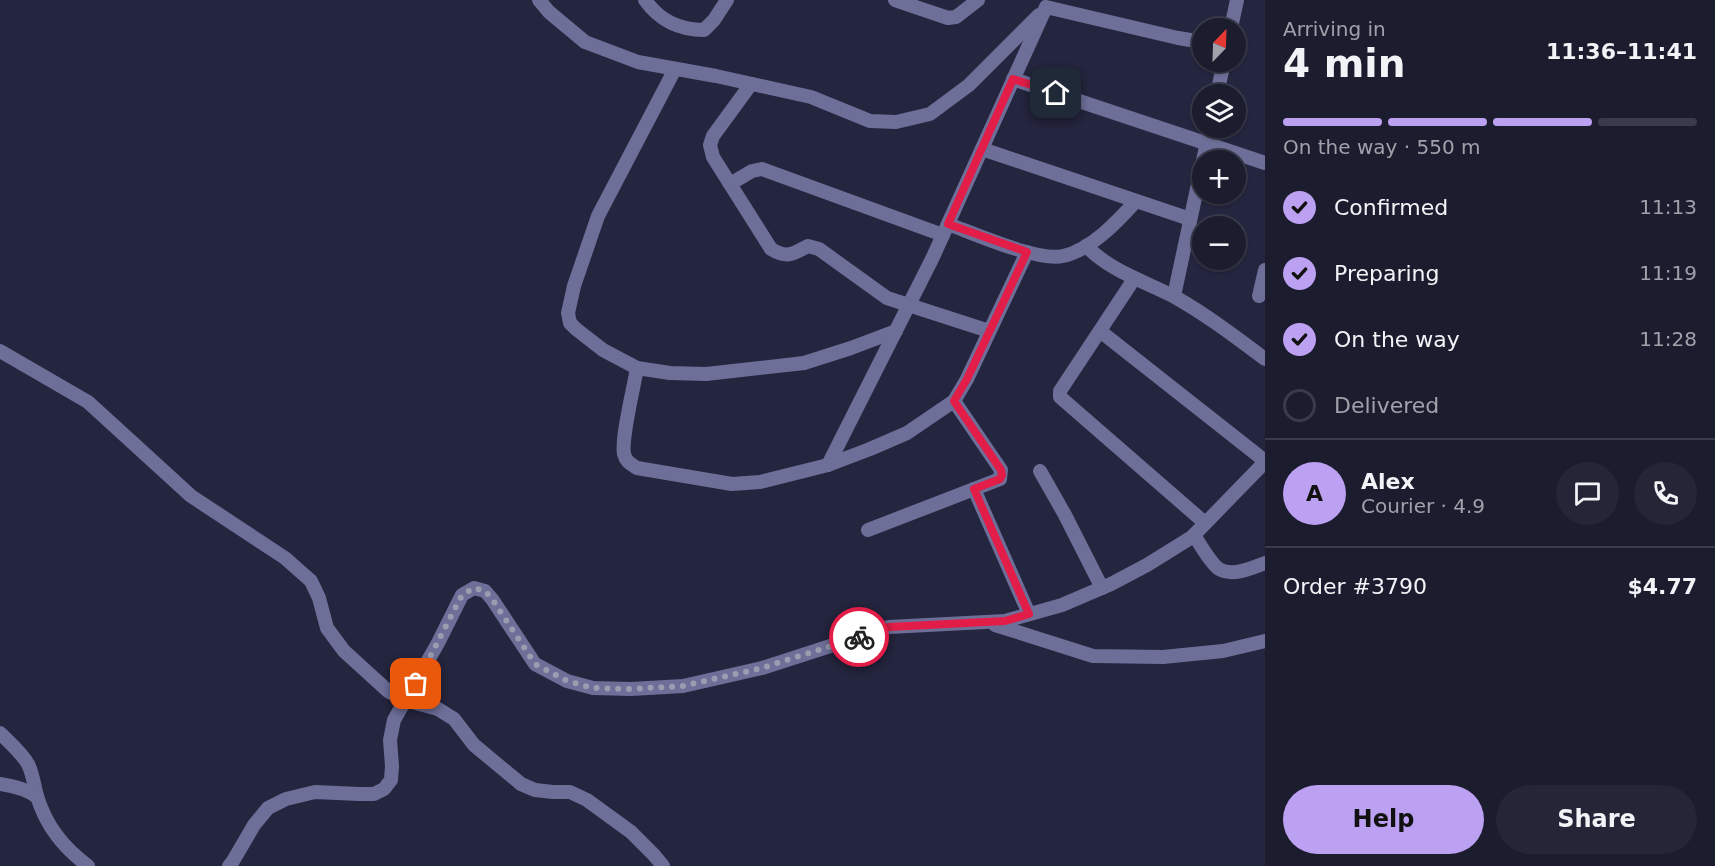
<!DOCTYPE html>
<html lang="en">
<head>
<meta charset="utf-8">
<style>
  body { margin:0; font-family:"DejaVu Sans",sans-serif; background:#242536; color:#f1f3f6; height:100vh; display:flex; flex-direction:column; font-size:22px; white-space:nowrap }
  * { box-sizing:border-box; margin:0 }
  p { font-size:20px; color:#a0a1aa }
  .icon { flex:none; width:33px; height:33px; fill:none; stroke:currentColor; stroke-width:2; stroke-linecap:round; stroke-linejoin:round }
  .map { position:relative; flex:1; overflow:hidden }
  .drawer { display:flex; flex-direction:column; background:#1b1c2e; width:450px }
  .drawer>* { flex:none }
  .needle { width:39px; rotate:23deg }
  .fabs { position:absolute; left:1192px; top:18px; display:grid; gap:12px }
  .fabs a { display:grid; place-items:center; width:54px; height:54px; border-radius:50%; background:#1b1c2e; box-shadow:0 2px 4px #0004,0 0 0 2px #393a4a; font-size:30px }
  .pin { position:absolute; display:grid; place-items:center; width:51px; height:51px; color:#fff; margin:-26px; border-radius:12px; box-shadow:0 3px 9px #0006 }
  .courier { position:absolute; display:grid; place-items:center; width:60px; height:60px; margin:-30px; border:4px solid #e11d48; border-radius:50%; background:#fff; color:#222; box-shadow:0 2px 8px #0007 }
  .headline em { font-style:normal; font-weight:600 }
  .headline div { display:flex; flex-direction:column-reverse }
  .headline { display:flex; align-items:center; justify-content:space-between; height:102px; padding:0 18px }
  h1 { font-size:39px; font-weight:600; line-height:45px }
  .bar { display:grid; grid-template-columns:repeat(4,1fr); gap:9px 6px; align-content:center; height:72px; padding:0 18px }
  .bar i { height:8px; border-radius:4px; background:#393a4a }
  .bar .on { background:#bca0f2 }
  .bar p { grid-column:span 4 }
  .line { display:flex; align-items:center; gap:15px; padding:0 18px; border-top:2px solid #393a4a }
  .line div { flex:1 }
  .round { display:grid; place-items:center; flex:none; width:63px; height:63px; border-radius:32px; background:#242536 }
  ol { padding:0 18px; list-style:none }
  li { display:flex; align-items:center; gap:18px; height:66px }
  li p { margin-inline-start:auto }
  li .icon { padding:6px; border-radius:50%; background:#bca0f2; color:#111; stroke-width:4 }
  li:last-child { color:#a0a1aa }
  li i { width:33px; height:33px; border:3px solid #393a4a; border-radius:50% }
  .primary-button { display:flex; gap:12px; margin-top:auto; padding:12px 18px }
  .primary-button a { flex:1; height:69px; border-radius:36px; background:#bca0f2; color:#111; font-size:24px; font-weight:600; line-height:69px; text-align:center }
  .primary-button a+a { background:#242536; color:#f1f3f6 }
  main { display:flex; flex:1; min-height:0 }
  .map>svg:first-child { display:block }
</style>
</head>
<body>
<main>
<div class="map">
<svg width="1265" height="866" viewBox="0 0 1265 866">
  <rect width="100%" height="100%" fill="#24253e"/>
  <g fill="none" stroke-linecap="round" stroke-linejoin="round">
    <g stroke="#6e6f99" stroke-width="14">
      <path d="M539,0L549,12L585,42L638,62L716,76L811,97L870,121L896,122L930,114L969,85L1039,15"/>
      <path d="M645,0C660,21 679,30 704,30L714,20L727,0"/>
      <path d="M895,0L948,18L956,17L978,0"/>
      <path d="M1231,28L1237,0"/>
      <path d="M675,69L598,216L574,286L568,313L570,323L576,329L603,350L637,368L670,373L706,374L804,363L851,348L896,331"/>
      <path d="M1013,79L1265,163"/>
      <path d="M751,84L713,136L710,145L713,157L771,249C788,259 792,254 808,246L819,249L887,298L989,331"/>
      <path d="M1217,94L1224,62"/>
      <path d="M982,149L1190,219"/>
      <path d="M730,184L752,171L762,169L943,235"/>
      <path d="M948,224C973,233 1038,262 1063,256C1091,250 1118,221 1136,201"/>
      <path d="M1086,246C1112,272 1142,280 1173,296C1204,313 1237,338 1265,359"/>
      <path d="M1134,279L1060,391V397L1205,523"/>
      <path d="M1174,296L1210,128"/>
      <path d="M1259,296L1265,270"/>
      <path d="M1100,331L1265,461"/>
      <path d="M0,351L88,402L191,496L285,558L311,581L319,598L327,628L344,651L388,691L405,700L438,709L454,719L474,745L521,784L535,790L553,792H570L587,800L631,832L654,855L663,866"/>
      <path d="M637,368C634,387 621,438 624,454C626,462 631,464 637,468L732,484L760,482L828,465L870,449L907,433L954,401L967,379L1027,252"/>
      <path d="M828,465L933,257L1046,7L1178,38L1203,42"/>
      <path d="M1040,471L1065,515L1102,588"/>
      <path d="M974,489L1029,614"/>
      <path d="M868,530L1000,479L1001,470L954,401"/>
      <path d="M1194,535C1199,543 1211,564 1219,569C1233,577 1252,568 1265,563"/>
      <path d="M995,625L1093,656L1163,657L1223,651L1265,641"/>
      <path d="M0,733C10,743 21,752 28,764C33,774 34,785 37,796C46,826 63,847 88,866"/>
      <path d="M0,784C13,786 27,789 37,797"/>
      <path d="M229,866L233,861L254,825L268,808L286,799L315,792L359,794H374L384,789L391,780L392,766L390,740L394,720L438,643L462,595L474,588L485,591L492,599L535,664L567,681L593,688L631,689L683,686L762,668L889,627L1005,621L1062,605L1111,584L1147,565L1192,537L1265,462"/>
    </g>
  </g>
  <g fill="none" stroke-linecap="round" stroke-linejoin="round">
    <path stroke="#9b9cb0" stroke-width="6" stroke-dasharray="0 10.8" d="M416,684L462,595L474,588L485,591L492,599L535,664L567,681L593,688L631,689L683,686L762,668L859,637"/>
    <path stroke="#e11d48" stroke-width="8" d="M859,637L889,627L1005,621L1029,614L974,489L1000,479L1002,475L1001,470L954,401L967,379L1027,252L948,224L1013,79L1056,93"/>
  </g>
</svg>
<div class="fabs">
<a><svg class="needle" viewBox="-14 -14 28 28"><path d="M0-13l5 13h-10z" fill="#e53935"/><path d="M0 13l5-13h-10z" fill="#a0a1aa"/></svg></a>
<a><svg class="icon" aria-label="layers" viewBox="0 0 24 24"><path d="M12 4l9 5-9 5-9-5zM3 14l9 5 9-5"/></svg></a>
<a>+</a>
<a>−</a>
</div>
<div class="pin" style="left:416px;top:684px;background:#ea580c"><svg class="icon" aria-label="bag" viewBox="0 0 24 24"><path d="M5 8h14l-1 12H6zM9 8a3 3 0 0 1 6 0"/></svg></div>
<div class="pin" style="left:1056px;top:93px;background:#1f2937"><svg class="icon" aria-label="home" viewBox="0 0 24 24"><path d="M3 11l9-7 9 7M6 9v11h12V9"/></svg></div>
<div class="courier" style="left:859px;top:637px"><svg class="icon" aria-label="bike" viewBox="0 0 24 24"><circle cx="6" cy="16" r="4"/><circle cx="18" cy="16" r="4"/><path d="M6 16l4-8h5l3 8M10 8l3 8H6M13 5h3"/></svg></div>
</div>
<section class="drawer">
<div class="headline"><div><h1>4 min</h1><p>Arriving in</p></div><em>11:36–11:41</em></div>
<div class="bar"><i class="on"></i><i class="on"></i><i class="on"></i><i></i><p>On the way · 550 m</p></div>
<ol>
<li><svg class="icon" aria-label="check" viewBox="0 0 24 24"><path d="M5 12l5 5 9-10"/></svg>Confirmed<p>11:13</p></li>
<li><svg class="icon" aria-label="check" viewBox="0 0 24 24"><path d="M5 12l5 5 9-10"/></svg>Preparing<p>11:19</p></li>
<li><svg class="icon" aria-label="check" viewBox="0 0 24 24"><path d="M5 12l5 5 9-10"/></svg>On the way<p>11:28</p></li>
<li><i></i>Delivered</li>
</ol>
<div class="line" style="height:108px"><b class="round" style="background:#bca0f2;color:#111">A</b><div><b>Alex</b><p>Courier · 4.9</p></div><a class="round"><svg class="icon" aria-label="chat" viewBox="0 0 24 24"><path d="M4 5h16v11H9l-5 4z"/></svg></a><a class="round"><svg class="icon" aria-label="phone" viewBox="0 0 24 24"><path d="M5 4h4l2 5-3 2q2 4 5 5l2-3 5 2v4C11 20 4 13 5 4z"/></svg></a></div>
<div class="line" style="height:78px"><div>Order #3790</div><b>$4.77</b></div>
<div class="primary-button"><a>Help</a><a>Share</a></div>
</section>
</main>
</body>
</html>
